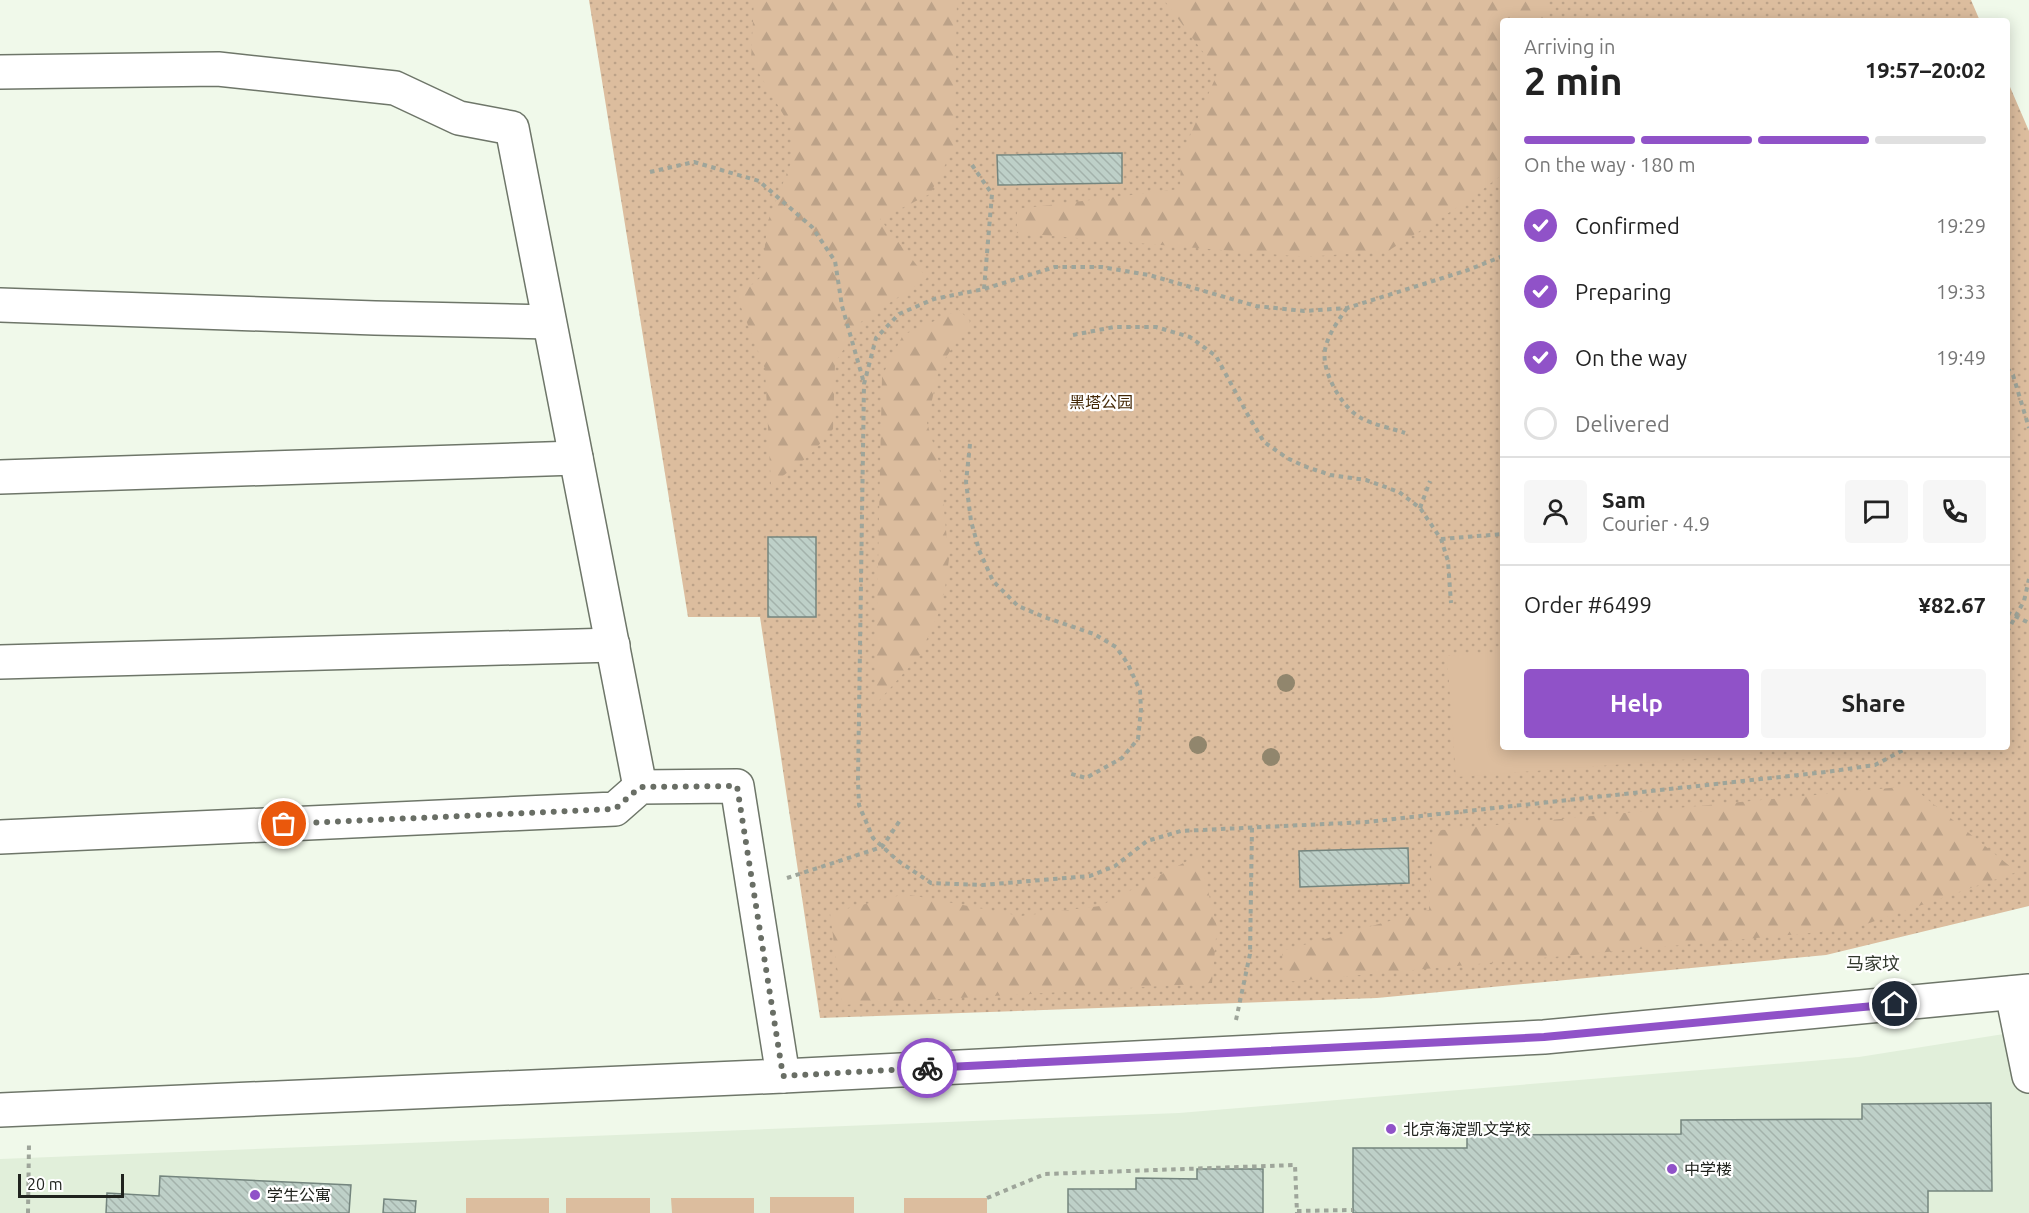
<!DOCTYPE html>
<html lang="en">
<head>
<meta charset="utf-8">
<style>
  body { margin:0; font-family:Ubuntu,"Noto Sans SC",sans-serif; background:#f6f6f6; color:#222; height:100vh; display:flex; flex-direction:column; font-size:22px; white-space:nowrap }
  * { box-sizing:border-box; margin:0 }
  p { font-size:20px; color:#767676 }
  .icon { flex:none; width:33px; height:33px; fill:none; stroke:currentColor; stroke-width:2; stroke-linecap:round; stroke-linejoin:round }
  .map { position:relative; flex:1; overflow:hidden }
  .details { position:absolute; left:1500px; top:18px; width:510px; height:732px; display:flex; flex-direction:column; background:#fff; border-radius:6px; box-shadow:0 3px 15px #0003 }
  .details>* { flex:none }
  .scale { position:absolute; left:18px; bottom:15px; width:106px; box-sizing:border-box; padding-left:6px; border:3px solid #20231e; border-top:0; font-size:16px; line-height:21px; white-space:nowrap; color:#20231e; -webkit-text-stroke:4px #fff; paint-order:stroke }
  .pin { position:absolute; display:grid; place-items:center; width:51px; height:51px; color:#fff; margin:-26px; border:3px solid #fff; border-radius:50%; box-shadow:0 2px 6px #0007 }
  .courier { position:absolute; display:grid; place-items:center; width:60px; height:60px; margin:-30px; border:4px solid #9052c8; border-radius:50%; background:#fff; color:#222; box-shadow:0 2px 8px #0007 }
  .overview em { font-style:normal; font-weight:700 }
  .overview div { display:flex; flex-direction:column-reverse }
  .overview { display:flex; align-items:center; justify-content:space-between; height:102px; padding:0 24px }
  h1 { font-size:39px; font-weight:700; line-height:45px }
  .bar { display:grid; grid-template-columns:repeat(4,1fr); gap:9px 6px; align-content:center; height:72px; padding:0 24px }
  .bar i { height:8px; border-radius:4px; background:#e0e0e0 }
  .bar .current { background:#9052c8 }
  .bar p { grid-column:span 4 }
  .line { display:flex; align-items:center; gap:15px; padding:0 24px; border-top:2px solid #e0e0e0 }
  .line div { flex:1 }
  .round { display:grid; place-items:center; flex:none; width:63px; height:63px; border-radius:6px; background:#f6f6f6 }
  ol { padding:0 24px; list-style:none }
  li { display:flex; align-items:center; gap:18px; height:66px }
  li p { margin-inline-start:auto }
  li .icon { padding:6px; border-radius:50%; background:#9052c8; color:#fff; stroke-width:4 }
  li:last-child { color:#767676 }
  li i { width:33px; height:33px; border:3px solid #e0e0e0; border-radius:50% }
  .cta { display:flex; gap:12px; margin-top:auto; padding:12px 24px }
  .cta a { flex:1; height:69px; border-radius:6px; background:#9052c8; color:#fff; font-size:24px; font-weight:700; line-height:69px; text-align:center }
  .cta a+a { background:#f6f6f6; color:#222 }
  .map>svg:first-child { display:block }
</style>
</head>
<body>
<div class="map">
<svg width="2029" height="1213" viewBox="0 0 2029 1213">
  <defs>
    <pattern id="grass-dots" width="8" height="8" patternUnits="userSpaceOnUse" patternTransform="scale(1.5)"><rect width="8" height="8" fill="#dcbd9e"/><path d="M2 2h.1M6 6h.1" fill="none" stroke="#bca288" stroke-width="1.8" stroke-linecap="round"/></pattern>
    <pattern id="forest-firs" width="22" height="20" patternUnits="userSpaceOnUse" patternTransform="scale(1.5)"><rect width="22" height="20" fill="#dcbd9e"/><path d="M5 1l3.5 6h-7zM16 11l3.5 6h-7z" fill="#bca288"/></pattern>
    <pattern id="building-back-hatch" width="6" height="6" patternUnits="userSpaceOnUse" patternTransform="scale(1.5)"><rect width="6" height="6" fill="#bed0c8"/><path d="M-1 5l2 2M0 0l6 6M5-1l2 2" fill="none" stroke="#a3b2ab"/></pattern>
  </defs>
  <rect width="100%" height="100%" fill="#f0f9ea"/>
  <path fill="#e1efda" d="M2029,1030V1213H0V1159L1179,1113L1859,1057Z"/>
  <path fill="url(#grass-dots)" d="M589,0H1971L1980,21H1503V747H2007V80L2029,131V906L1826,955L1377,998L820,1018L760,617H688Z"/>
  <g fill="url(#forest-firs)">
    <path d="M754,0H957L954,148L930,194L880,219L927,278L861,322L835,363L833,429L809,456L771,485L765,369L737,297L761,277L768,221L792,160L793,131L751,60Z"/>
    <path d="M1164,0H1547V21H1503V174L1466,202L1388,251L1305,257L1017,233V209L1180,189L1181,156L1218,72Z"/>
    <path d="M959,310L970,321L939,368L927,423L939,462L949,559L945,588L939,612L920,655L875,705L882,376L903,335Z"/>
    <path d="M1911,786L2017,872L1852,929L1285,982L1282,951L1429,910L1433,831Z"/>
    <path d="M1199,855L1217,927L1212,983L842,1005L830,913L905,894L1021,916L1100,906Z"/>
  </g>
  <g fill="#dcbd9e">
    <path d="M1503,652V747H1758V754L1456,777L1447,656Z"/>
    <rect x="770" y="1197" width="84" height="16"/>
    <rect x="466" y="1198" width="83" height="15"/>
    <rect x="566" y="1198" width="84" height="15"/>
    <path d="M671,1198H754V1213H672Z"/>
    <rect x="904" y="1198" width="83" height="15"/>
  </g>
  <g fill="url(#building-back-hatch)" stroke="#74857e" stroke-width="1.5">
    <path d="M1122,153V183L998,185L997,155Z"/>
    <rect x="768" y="537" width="48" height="80"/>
    <path d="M1408,848L1409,883L1300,887L1299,851Z"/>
    <path d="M1991,1103L1992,1191H1928V1213H1353V1148H1467V1135L1681,1134V1120L1862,1119V1104Z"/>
    <path d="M1197,1169H1263V1213H1068V1189H1136V1178L1197,1179Z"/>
    <path d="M160,1176L351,1185L349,1213H106L107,1193L159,1196Z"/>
    <path d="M384,1199L416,1201L415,1213H383Z"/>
  </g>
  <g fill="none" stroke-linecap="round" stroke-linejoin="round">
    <g stroke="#6e7669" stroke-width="36">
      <g id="minor">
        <path d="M0,72L218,69L395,88L459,118L512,128L640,787"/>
        <path d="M0,305L375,318L549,322"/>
        <path d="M0,477L576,458"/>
        <path d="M0,662L613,645"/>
        <path d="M0,837L615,809L640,787L737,786L783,1076"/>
        <path d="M2012,993L2029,1076"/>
        <path d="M0,1110L783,1076L1544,1037L2029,991"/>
      </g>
    </g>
    <g stroke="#9ea59a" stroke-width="4" stroke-dasharray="4.5 4.5" stroke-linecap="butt">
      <path d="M972,165L992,194L984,289"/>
      <path d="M650,172L694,162L759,181L812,227L835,261L842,306L864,383"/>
      <path d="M1503,256L1468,270L1347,308L1304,311L1256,306L1149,275L1102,267H1055L984,289L934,299L899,314L876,338L864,384L858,780L859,805L873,838L897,860L931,883L982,885L1090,876L1115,866L1147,841L1181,831L1366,822L1826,772L1875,765L1909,747"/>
      <path d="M1347,308C1338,321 1328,334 1325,350C1321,371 1342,408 1361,418C1374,425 1391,428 1405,433"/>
      <path d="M1073,335L1114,327H1156L1190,337L1216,356L1249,417L1264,442L1287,458L1304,466L1330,475L1366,480L1399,492L1420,508L1441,539L1448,561L1451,603"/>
      <path d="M2007,368L2013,375L2029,428"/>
      <path d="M970,444L966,482L971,521L979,550L993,581L1018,606L1044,617L1094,634L1116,647L1128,664L1140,691L1141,709L1138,739L1122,758L1086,778L1068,773"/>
      <path d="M1420,508L1430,481"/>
      <path d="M1441,539L1503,534"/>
      <path d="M2007,612L2029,623"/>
      <path d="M2007,632L2024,601L2029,579"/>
      <path d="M787,878L882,847L901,819"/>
      <path d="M1236,1020L1250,954L1252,827"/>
      <path d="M987,1198L1045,1174L1295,1165L1297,1213"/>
      <path d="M1297,1211L1353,1210"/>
      <path d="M28,1213L29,1143"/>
    </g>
    <use href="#minor" stroke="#fff" stroke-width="33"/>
  </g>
  <g fill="#91866d">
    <circle cx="1286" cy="683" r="9"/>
    <circle cx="1198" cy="745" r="9"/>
    <circle cx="1271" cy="757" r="9"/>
  </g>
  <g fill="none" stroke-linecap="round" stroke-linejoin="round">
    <path stroke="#696e65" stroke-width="6" stroke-dasharray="0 10.8" d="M284,824L615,809L640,787L737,786L783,1076L927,1068"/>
    <path stroke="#9052c8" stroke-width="8" d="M927,1068L1544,1037L1895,1004"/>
  </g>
  <g fill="#9052c8" stroke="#fff" stroke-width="2">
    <circle cx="1391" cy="1129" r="6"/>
    <circle cx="1672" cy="1169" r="6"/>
    <circle cx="255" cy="1195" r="6"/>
  </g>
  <g text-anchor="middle" stroke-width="4.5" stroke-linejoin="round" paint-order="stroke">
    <g font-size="16" fill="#432806" stroke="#fff">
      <text x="1101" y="408">黑塔公园</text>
    </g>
    <g font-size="16" fill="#20231e" stroke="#fff" text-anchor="start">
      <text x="1403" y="1135">北京海淀凯文学校</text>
      <text x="1684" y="1175">中学楼</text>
      <text x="267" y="1201">学生公寓</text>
    </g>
    <g font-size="18" fill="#31382d" stroke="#fff">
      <text x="1873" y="970">马家坟</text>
    </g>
  </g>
</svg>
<div class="scale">20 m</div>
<div class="pin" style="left:284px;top:824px;background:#ea580c"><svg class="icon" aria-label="bag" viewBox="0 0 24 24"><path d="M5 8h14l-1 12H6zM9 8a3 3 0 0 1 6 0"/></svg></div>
<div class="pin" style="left:1895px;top:1004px;background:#1f2937"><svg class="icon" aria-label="home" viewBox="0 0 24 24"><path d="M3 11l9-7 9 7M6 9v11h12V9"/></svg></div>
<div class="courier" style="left:927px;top:1068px"><svg class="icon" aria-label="bike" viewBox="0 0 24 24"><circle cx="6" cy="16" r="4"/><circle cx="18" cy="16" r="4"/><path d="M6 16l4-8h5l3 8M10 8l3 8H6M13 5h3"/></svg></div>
<section class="details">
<div class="overview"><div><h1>2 min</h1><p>Arriving in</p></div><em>19:57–20:02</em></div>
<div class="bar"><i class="current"></i><i class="current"></i><i class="current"></i><i></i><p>On the way · 180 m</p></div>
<ol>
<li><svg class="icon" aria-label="check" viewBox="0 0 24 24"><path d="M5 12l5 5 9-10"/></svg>Confirmed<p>19:29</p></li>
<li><svg class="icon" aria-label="check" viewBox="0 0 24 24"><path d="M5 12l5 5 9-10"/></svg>Preparing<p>19:33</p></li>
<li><svg class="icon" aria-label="check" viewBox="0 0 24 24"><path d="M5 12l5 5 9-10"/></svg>On the way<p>19:49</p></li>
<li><i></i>Delivered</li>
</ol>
<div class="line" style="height:108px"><a class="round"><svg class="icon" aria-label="person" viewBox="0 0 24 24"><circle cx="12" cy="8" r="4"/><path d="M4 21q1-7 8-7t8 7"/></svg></a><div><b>Sam</b><p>Courier · 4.9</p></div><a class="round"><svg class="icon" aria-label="chat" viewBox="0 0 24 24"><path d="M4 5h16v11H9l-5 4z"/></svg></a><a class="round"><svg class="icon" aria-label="phone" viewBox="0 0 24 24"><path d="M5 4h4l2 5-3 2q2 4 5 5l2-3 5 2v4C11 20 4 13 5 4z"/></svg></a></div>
<div class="line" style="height:78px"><div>Order #6499</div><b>¥82.67</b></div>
<div class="cta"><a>Help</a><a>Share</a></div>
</section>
</div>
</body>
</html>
